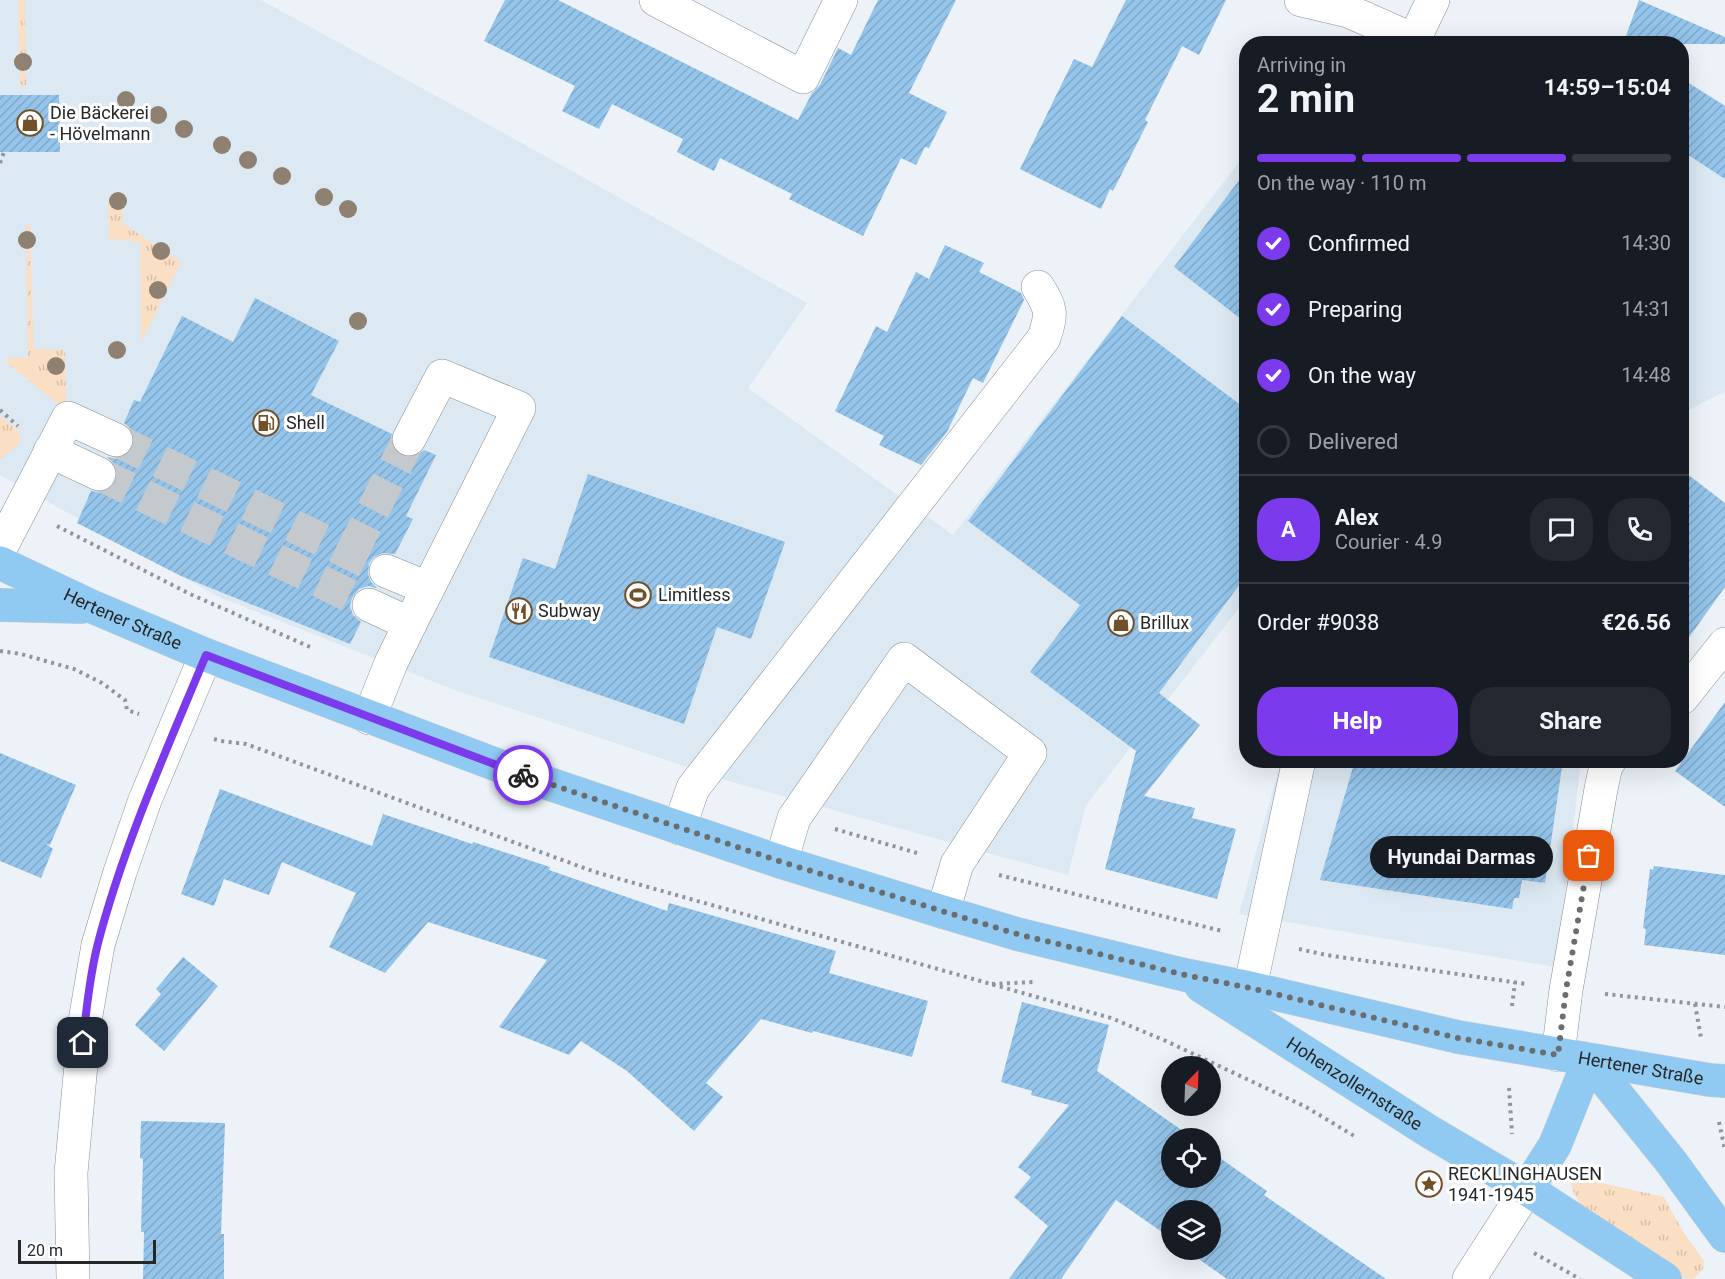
<!DOCTYPE html>
<html lang="en">
<head>
<meta charset="utf-8">
<style>
  body { margin:0; font-family:Roboto,sans-serif; background:#242831; color:#f1f3f6; height:100vh; display:flex; flex-direction:column; font-size:22px; white-space:nowrap }
  * { box-sizing:border-box; margin:0 }
  p { font-size:20px; color:#9ea1a6 }
  .icon { flex:none; width:33px; height:33px; fill:none; stroke:currentColor; stroke-width:2; stroke-linecap:round; stroke-linejoin:round }
  .map { position:relative; flex:1; overflow:hidden }
  .drawer { position:absolute; left:1239px; top:36px; width:450px; height:732px; display:flex; flex-direction:column; background:#171b24; border-radius:24px; box-shadow:0 6px 24px #0002 }
  .drawer>* { flex:none }
  .needle { width:39px; rotate:23deg }
  .tools { position:absolute; left:1161px; top:1056px; display:grid; gap:12px }
  .tools a { display:grid; place-items:center; width:60px; height:60px; border-radius:50%; background:#171b24; box-shadow:0 6px 24px #0002; font-size:30px }
  .scale { position:absolute; left:18px; bottom:15px; width:138px; box-sizing:border-box; padding-left:6px; border:3px solid #252729; border-top:0; font-size:16px; line-height:21px; white-space:nowrap; color:#252729; -webkit-text-stroke:4px #fff; paint-order:stroke }
  .pin { position:absolute; display:grid; place-items:center; width:51px; height:51px; color:#fff; margin:-26px; border-radius:12px; box-shadow:0 3px 9px #0006 }
  .courier { position:absolute; display:grid; place-items:center; width:60px; height:60px; margin:-30px; border:4px solid #7c3aed; border-radius:50%; background:#fff; color:#222; box-shadow:0 2px 8px #0007 }
  .bubble { position:absolute; height:42px; border-radius:21px; background:#171b24; box-shadow:0 6px 24px #0002; font-size:20px; font-weight:700; line-height:42px; text-align:center }
  .summary em { font-style:normal; font-weight:700 }
  .summary div { display:flex; flex-direction:column-reverse }
  .summary { display:flex; align-items:center; justify-content:space-between; height:102px; padding:0 18px }
  h1 { font-size:39px; font-weight:700; line-height:45px }
  .bar { display:grid; grid-template-columns:repeat(4,1fr); gap:9px 6px; align-content:center; height:72px; padding:0 18px }
  .bar i { height:8px; border-radius:4px; background:#363941 }
  .bar .selected { background:#7c3aed }
  .bar p { grid-column:span 4 }
  .line { display:flex; align-items:center; gap:15px; padding:0 18px; border-top:2px solid #363941 }
  .line div { flex:1 }
  .round { display:grid; place-items:center; flex:none; width:63px; height:63px; border-radius:24px; background:#242831 }
  ol { padding:0 18px; list-style:none }
  li { display:flex; align-items:center; gap:18px; height:66px }
  li p { margin-inline-start:auto }
  li .icon { padding:6px; border-radius:50%; background:#7c3aed; color:#fff; stroke-width:4 }
  li:last-child { color:#9ea1a6 }
  li i { width:33px; height:33px; border:3px solid #363941; border-radius:50% }
  .cta { display:flex; gap:12px; margin-top:auto; padding:12px 18px }
  .cta a { flex:1; height:69px; border-radius:24px; background:#7c3aed; color:#fff; font-size:24px; font-weight:700; line-height:69px; text-align:center }
  .cta a+a { background:#242831; color:#f1f3f6 }
  .map>svg:first-child { display:block }
</style>
</head>
<body>
<div class="map">
<svg width="1725" height="1279" viewBox="0 0 1725 1279">
  <defs>
    <pattern id="grass-tufts" width="24" height="20" patternUnits="userSpaceOnUse" patternTransform="scale(1.5)"><rect width="24" height="20" fill="#fbdfc4"/><path d="M3 7l-1-3M5 7V3M7 7l1-3M15 17l-1-3M17 17v-4M19 17l1-3" fill="none" stroke="#d7bfa8"/></pattern>
    <pattern id="building-hatch" width="6" height="6" patternUnits="userSpaceOnUse" patternTransform="scale(1.5)"><rect width="6" height="6" fill="#94c4ea"/><path d="M-1 1l2-2M0 6l6-6M5 7l2-2" fill="none" stroke="#7fa8c9"/></pattern>
  </defs>
  <rect width="100%" height="100%" fill="#ecf2f7"/>
  <g fill="#dce8f2">
    <path d="M0,0H261L511,137L807,303L748,388L953,535L1246,153V599L1086,805L1068,875L729,781L452,689L217,596L0,475Z"/>
    <path d="M1682,78L1725,105V392H1723L1682,414Z"/>
    <path d="M1281,761H1581L1556,967L1239,914Z"/>
  </g>
  <g fill="url(#grass-tufts)">
    <path d="M18,0H25L26,85H20Z"/>
    <path d="M119,192L125,193L122,223L181,262L141,343L140,242L109,239L108,203L109,198Z"/>
    <path d="M26,224H30L34,349L65,350L66,398L65,404L59,405L7,363V358H28Z"/>
    <path d="M0,416L19,431L20,443L0,459Z"/>
    <path d="M1572,1176L1664,1197L1682,1230L1704,1261L1703,1269L1694,1279L1682,1278L1599,1222L1582,1207L1574,1194L1571,1184Z"/>
  </g>
  <g fill="url(#building-hatch)">
    <path d="M505,0H558L798,120L812,93L820,85L838,48L851,55L878,0H956L909,93L947,112L929,148L925,147L916,165L901,158L863,236L789,199L792,194L720,158L714,171L677,152L683,139L612,104L599,129L562,111L575,86L484,41Z"/>
    <path d="M1126,0H1226L1199,55L1182,46L1145,120L1148,122L1113,191L1110,189L1101,209L1020,169L1074,59L1092,67Z"/>
    <path d="M1639,0L1725,37V44H1623Z"/>
    <path d="M1682,79L1725,106V179L1682,151Z"/>
    <path d="M0,95H59L60,152H0Z"/>
    <path d="M1246,171V323L1174,267Z"/>
    <path d="M945,245L984,263L979,272L1021,293L1024,300L983,383L973,378L947,432L921,465L879,445L884,436L835,411L876,326L887,332L916,272L929,279Z"/>
    <path d="M255,298L339,341L311,395L392,434L390,440L393,448L401,456L410,458L418,455L424,450L436,455L406,516L413,519L395,554L383,553L374,557L369,563L368,574L371,582L377,588L368,586L359,589L352,598L350,606L353,615L361,622L350,644L181,576L77,523L91,491L101,493L109,490L116,482L118,472L115,464L107,457L118,459L127,455L133,448L135,438L131,429L124,423L134,400L140,402L182,316L233,342Z"/>
    <path d="M1122,316L1246,409V576L1159,693L1200,725L1144,796L1195,808L1192,818L1236,829L1217,899L1105,869L1136,751L1030,672L1080,605L968,521Z"/>
    <path d="M1682,470L1725,503V587L1682,647Z"/>
    <path d="M588,474L785,542L751,639L717,627L684,724L489,657L523,558L555,569Z"/>
    <path d="M1725,702V807L1675,771Z"/>
    <path d="M0,753L76,785L50,845L45,843L53,849L41,878L0,861Z"/>
    <path d="M1355,760H1563L1545,883L1522,880L1519,898H1514L1512,909L1320,880Z"/>
    <path d="M220,789L372,846L383,814L472,844L473,842L550,867L549,870L667,911L669,903L836,951L829,973L928,1001L912,1057L813,1031L812,1033L761,1019L706,1083L723,1097L694,1131L627,1071L581,1041L569,1055L499,1027L547,960L428,922L385,973L329,947L356,893L282,862L269,895L224,879L214,906L181,894Z"/>
    <path d="M1654,866L1725,875V955L1644,945L1646,929L1643,928L1650,869L1653,870Z"/>
    <path d="M183,957L218,986L164,1051L135,1025L161,994L156,989Z"/>
    <path d="M1022,1002L1109,1025L1097,1071L1193,1138H1172V1178H1210V1151L1267,1191L1264,1195L1386,1279H1227L1186,1250H1210V1210H1172V1239L1116,1200L1061,1279H1009L1048,1226L1014,1197L1031,1177L1018,1167L1069,1105L1031,1095L1032,1091L1001,1082Z"/>
    <path d="M141,1121L225,1123L221,1234H224V1279H143L144,1232H141L143,1159L140,1158Z"/>
  </g>
  <g fill="none" stroke-linecap="round" stroke-linejoin="round">
    <g stroke="#c4c9ce" stroke-width="33" stroke-dasharray="33 16" stroke-linecap="butt">
      <path d="M116,440L386,571"/>
      <path d="M99,474L369,605"/>
      <path d="M351,554L409,439"/>
    </g>
    <g stroke="#8a8f94" stroke-width="34">
      <g id="minor">
        <path d="M656,0L803,77L841,0"/>
        <path d="M1301,0L1348,11L1414,40"/>
        <path d="M1412,44L1433,0"/>
        <path d="M50,451L99,474"/>
        <path d="M0,549L68,418L116,440"/>
        <path d="M386,571L427,588"/>
        <path d="M369,605L410,624L519,408L442,376L409,439"/>
        <path d="M1682,698L1725,644"/>
        <path d="M369,718L391,663L410,624"/>
        <path d="M679,828L693,788L1044,338C1052,313 1052,310 1038,287"/>
        <path d="M781,862L794,818L904,659L1030,753L957,864L943,912"/>
        <path d="M1250,988L1299,760"/>
        <path d="M1558,1055L1566,990L1601,789L1606,766L1610,760"/>
        <path d="M73,1279L71,1173L85,1021L98,945L120,872L145,800L206,655"/>
        <path d="M1469,1279L1527,1189"/>
      </g>
    </g>
    <g stroke="#cfcfd0" stroke-width="34">
      <g id="major">
        <path id="s1" d="M0,563L93,607L206,655L526,776L781,862L943,912L1017,934L1185,975L1250,988L1458,1037L1710,1080L1725,1081"/>
        <path d="M0,605L82,607"/>
        <path id="s2" d="M1201,986L1430,1132L1527,1189L1665,1279"/>
        <path d="M1589,1060L1672,1163L1725,1236"/>
        <path d="M1527,1189L1555,1145L1589,1060"/>
      </g>
    </g>
    <g stroke="#919599" stroke-width="4" stroke-dasharray="3 4.5" stroke-linecap="butt">
      <path d="M0,163L4,152"/>
      <path d="M0,410L18,426"/>
      <path d="M57,526L190,594L310,647"/>
      <path d="M0,651L21,654L74,669L102,683L125,700L127,710L139,714"/>
      <path d="M214,739L221,741L246,744L595,872L1111,1018L1166,1041L1306,1107L1356,1137"/>
      <path d="M835,829L917,853"/>
      <path d="M999,875L1222,931"/>
      <path d="M1299,949L1326,955L1526,984"/>
      <path d="M992,984L1033,982"/>
      <path d="M1605,994L1725,1007"/>
      <path d="M1695,1004L1701,1038"/>
      <path d="M1512,1006L1515,982"/>
      <path d="M1509,1088L1512,1134"/>
      <path d="M1719,1122L1725,1150"/>
      <path d="M1534,1253L1580,1279"/>
    </g>
    <use href="#minor" stroke="#fff" stroke-width="33"/>
    <use href="#major" stroke="#90caf2" stroke-width="33"/>
  </g>
  <g fill="#8e8171">
    <circle cx="23" cy="62" r="9"/>
    <circle cx="126" cy="100" r="9"/>
    <circle cx="158" cy="115" r="9"/>
    <circle cx="184" cy="129" r="9"/>
    <circle cx="222" cy="145" r="9"/>
    <circle cx="248" cy="160" r="9"/>
    <circle cx="282" cy="176" r="9"/>
    <circle cx="324" cy="197" r="9"/>
    <circle cx="118" cy="201" r="9"/>
    <circle cx="348" cy="209" r="9"/>
    <circle cx="27" cy="240" r="9"/>
    <circle cx="161" cy="251" r="9"/>
    <circle cx="158" cy="290" r="9"/>
    <circle cx="358" cy="321" r="9"/>
    <circle cx="117" cy="350" r="9"/>
    <circle cx="56" cy="366" r="9"/>
  </g>
  <g fill="none" stroke-linecap="round" stroke-linejoin="round">
    <path stroke="#6b6e71" stroke-width="6" stroke-dasharray="0 10.8" d="M523,775L782,862L1017,934L1185,975L1250,988L1458,1038L1558,1055L1566,990L1589,856"/>
    <path stroke="#7c3aed" stroke-width="8" d="M83,1043C86,1010 90,975 98,943C124,844 167,749 206,655L523,775"/>
  </g>
  <defs>
    <g id="shop-ring" transform="scale(1.35)"><circle r="9.5" fill="#fff" stroke="#74502a" stroke-width="1.5"/><path d="M-5-2.5h2.3a2.7 3.5 0 0 1 5.4 0H5L5.5 6h-11ZM-1.5-2.5h3a1.5 2.3 0 0 0-3 0Z" fill="#74502a"/></g>
    <g id="fuel-ring" transform="scale(1.35)"><circle r="9.5" fill="#fff" stroke="#74502a" stroke-width="1.5"/><path d="M-5.5-6h7V0h2V4h1.3V-2.5L3-4.5l.8-.8L6-3V5H2.5V1h-1V6h-7ZM-4.2-4.7v3.2H.2V-4.7Z" fill="#74502a"/></g>
    <g id="stadium-ring" transform="scale(1.35)"><circle r="9.5" fill="#fff" stroke="#74502a" stroke-width="1.5"/><path d="M0-5a6.5 5 0 1 0 0 10a6.5 5 0 1 0 0-10ZM-3.5-1.8h7v3.6h-7Z" fill="#74502a"/></g>
    <g id="restaurant-ring" transform="scale(1.35)"><circle r="9.5" fill="#fff" stroke="#74502a" stroke-width="1.5"/><path d="M-5-6h1v4h1v-4h1v4h1v-4h1v5L-1.5 .5V6h-2V.5L-5-1ZM5-6V6H3V1.5H1.5Q1.5-4 5-6Z" fill="#74502a"/></g>
    <g id="sight-ring" transform="scale(1.35)"><circle r="9.5" fill="#fff" stroke="#74502a" stroke-width="1.5"/><path d="M0-6L1.8-2.2L6-1.7L2.9 1.2L3.7 5.4L0 3.3L-3.7 5.4L-2.9 1.2L-6-1.7L-1.8-2.2Z" fill="#74502a"/></g>
  </defs>
  <g fill-rule="evenodd">
    <use href="#shop-ring" x="30" y="123"/>
    <use href="#fuel-ring" x="266" y="423"/>
    <use href="#stadium-ring" x="638" y="595"/>
    <use href="#restaurant-ring" x="519" y="611"/>
    <use href="#shop-ring" x="1121" y="623"/>
    <use href="#sight-ring" x="1429" y="1184"/>
  </g>
  <g text-anchor="middle" stroke-width="6" stroke-linejoin="round" paint-order="stroke">
    <g font-size="18" fill="#252729" stroke="#fff" text-anchor="start">
      <text x="50" y="119">Die Bäckerei<tspan x="50" dy="21">- Hövelmann</tspan></text>
      <text x="286" y="429">Shell</text>
      <text x="658" y="601">Limitless</text>
      <text x="538" y="617">Subway</text>
      <text x="1140" y="629">Brillux</text>
      <text x="1448" y="1180">RECKLINGHAUSEN<tspan x="1448" dy="21">1941-1945</tspan></text>
    </g>
    <g font-size="18" fill="#252729" stroke="#fff">
      <text dy="6" stroke="none"><textPath href="#s1" startOffset="135">Hertener Straße</textPath></text>
      <text dy="6" stroke="none"><textPath href="#s1" startOffset="1722">Hertener Straße</textPath></text>
      <text dy="6" stroke="none"><textPath href="#s2" startOffset="182">Hohenzollernstraße</textPath></text>
    </g>
  </g>
</svg>
<div class="tools">
<a><svg class="needle" viewBox="-14 -14 28 28"><path d="M0-13l5 13h-10z" fill="#e53935"/><path d="M0 13l5-13h-10z" fill="#9ea1a6"/></svg></a>
<a><svg class="icon" aria-label="locate" viewBox="0 0 24 24"><circle cx="12" cy="12" r="6"/><path d="M12 2v4M12 18v4M2 12h4M18 12h4"/></svg></a>
<a><svg class="icon" aria-label="layers" viewBox="0 0 24 24"><path d="M12 4l9 5-9 5-9-5zM3 14l9 5 9-5"/></svg></a>
</div>
<div class="scale">20 m</div>
<div class="pin" style="left:1589px;top:856px;background:#ea580c"><svg class="icon" aria-label="bag" viewBox="0 0 24 24"><path d="M5 8h14l-1 12H6zM9 8a3 3 0 0 1 6 0"/></svg></div>
<div class="pin" style="left:83px;top:1043px;background:#1f2937"><svg class="icon" aria-label="home" viewBox="0 0 24 24"><path d="M3 11l9-7 9 7M6 9v11h12V9"/></svg></div>
<div class="courier" style="left:523px;top:775px"><svg class="icon" aria-label="bike" viewBox="0 0 24 24"><circle cx="6" cy="16" r="4"/><circle cx="18" cy="16" r="4"/><path d="M6 16l4-8h5l3 8M10 8l3 8H6M13 5h3"/></svg></div>
<div class="bubble" style="left:1370px;top:836px;width:183px">Hyundai Darmas</div>
<section class="drawer">
<div class="summary"><div><h1>2 min</h1><p>Arriving in</p></div><em>14:59–15:04</em></div>
<div class="bar"><i class="selected"></i><i class="selected"></i><i class="selected"></i><i></i><p>On the way · 110 m</p></div>
<ol>
<li><svg class="icon" aria-label="check" viewBox="0 0 24 24"><path d="M5 12l5 5 9-10"/></svg>Confirmed<p>14:30</p></li>
<li><svg class="icon" aria-label="check" viewBox="0 0 24 24"><path d="M5 12l5 5 9-10"/></svg>Preparing<p>14:31</p></li>
<li><svg class="icon" aria-label="check" viewBox="0 0 24 24"><path d="M5 12l5 5 9-10"/></svg>On the way<p>14:48</p></li>
<li><i></i>Delivered</li>
</ol>
<div class="line" style="height:108px"><b class="round" style="background:#7c3aed;color:#fff">A</b><div><b>Alex</b><p>Courier · 4.9</p></div><a class="round"><svg class="icon" aria-label="chat" viewBox="0 0 24 24"><path d="M4 5h16v11H9l-5 4z"/></svg></a><a class="round"><svg class="icon" aria-label="phone" viewBox="0 0 24 24"><path d="M5 4h4l2 5-3 2q2 4 5 5l2-3 5 2v4C11 20 4 13 5 4z"/></svg></a></div>
<div class="line" style="height:78px"><div>Order #9038</div><b>€26.56</b></div>
<div class="cta"><a>Help</a><a>Share</a></div>
</section>
</div>
</body>
</html>
